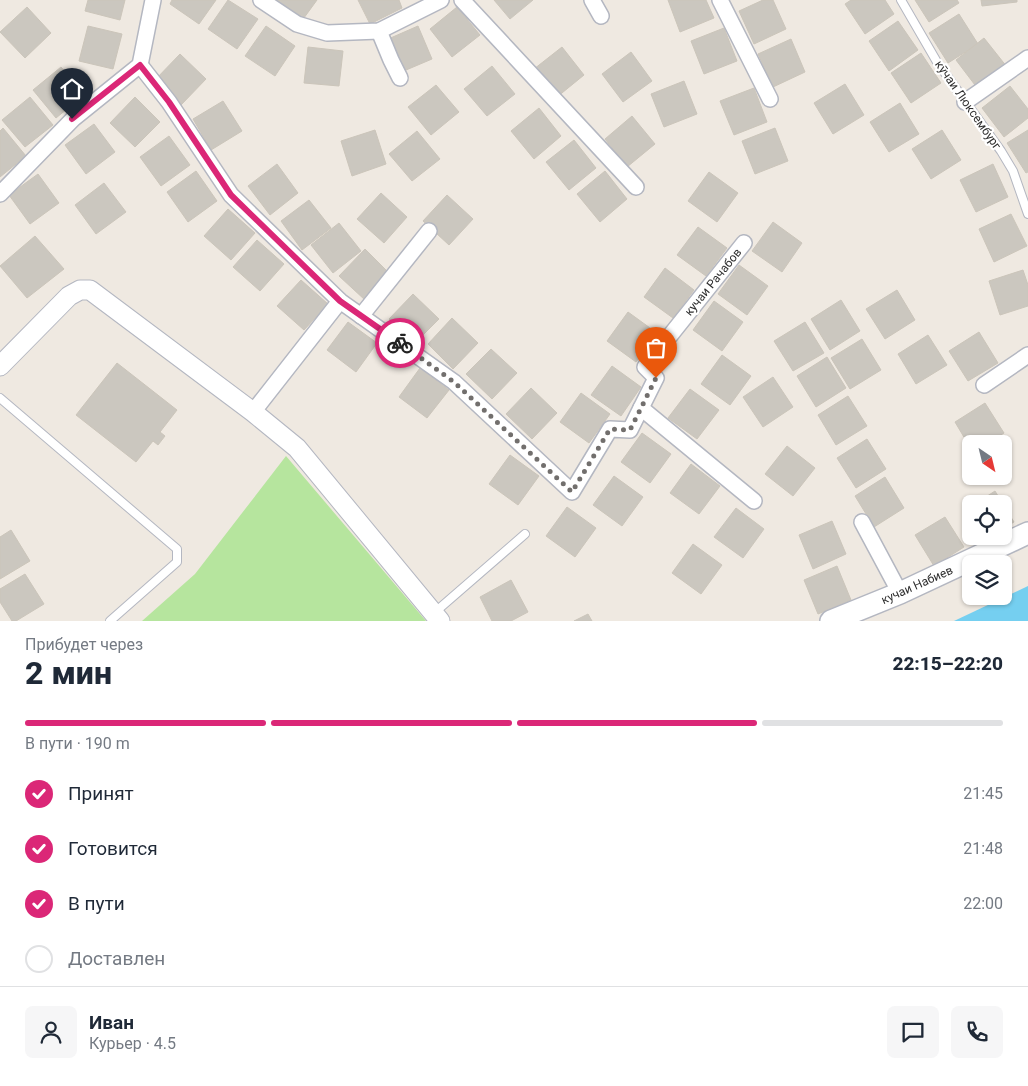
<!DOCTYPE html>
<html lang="ru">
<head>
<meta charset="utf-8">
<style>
  body { margin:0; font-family:Roboto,sans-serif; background:#f6f6f7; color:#1f2937; height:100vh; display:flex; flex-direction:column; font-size:19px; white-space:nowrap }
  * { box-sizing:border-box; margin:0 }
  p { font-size:16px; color:#747a83 }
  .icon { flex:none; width:28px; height:28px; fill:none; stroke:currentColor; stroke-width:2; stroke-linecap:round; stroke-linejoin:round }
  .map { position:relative; height:621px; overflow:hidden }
  .details { display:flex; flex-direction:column; background:#fff; flex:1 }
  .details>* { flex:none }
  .needle { width:32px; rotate:145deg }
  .tools { position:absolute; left:962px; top:435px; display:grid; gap:10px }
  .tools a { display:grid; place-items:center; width:50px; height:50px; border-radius:8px; background:#fff; box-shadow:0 1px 4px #0004; font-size:25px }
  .pin { position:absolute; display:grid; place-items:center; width:42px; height:42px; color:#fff; margin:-51px -21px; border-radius:50% 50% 50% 0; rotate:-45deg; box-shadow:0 0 5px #0007 }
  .pin .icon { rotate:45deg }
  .courier { position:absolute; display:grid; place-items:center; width:50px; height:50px; margin:-25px; border:4px solid #db2777; border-radius:50%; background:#fff; color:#222; box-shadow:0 1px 6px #0007 }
  .headline em { font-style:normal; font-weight:800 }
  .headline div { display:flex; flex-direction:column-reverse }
  .headline { display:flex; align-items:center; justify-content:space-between; height:85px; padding:0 25px }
  h1 { font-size:32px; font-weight:800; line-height:38px }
  .bar { display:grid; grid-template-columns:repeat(4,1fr); gap:8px 5px; align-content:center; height:60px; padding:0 25px }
  .bar i { height:6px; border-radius:4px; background:#e0e1e3 }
  .bar .active { background:#db2777 }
  .bar p { grid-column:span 4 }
  .line { display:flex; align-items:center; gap:12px; padding:0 25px; border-top:1px solid #e0e1e3 }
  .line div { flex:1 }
  .round { display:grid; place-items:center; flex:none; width:52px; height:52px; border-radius:8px; background:#f6f6f7 }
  ol { padding:0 25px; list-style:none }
  li { display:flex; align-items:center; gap:15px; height:55px }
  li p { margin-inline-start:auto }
  li .icon { padding:5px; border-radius:50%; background:#db2777; color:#fff; stroke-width:4 }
  li:last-child { color:#747a83 }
  li i { width:28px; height:28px; border:2px solid #e0e1e3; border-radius:50% }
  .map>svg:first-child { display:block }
</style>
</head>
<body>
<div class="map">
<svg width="1028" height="621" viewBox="0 0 1028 621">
  <rect width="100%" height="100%" fill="#efe9e1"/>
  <path fill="#b6e59e" d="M286,456L426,621H142L195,574Z"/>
  <path fill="#75cff0" d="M1028,586V621H954Z"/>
  <g fill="#cbc7bf" stroke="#cbc5ba">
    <path d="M88,0H125L120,20L85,11Z"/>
    <path d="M172,0H216L199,24L170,4Z"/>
    <path d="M228,0L258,19L237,49L208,29Z"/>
    <path d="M273,0H317L301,22Z"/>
    <path d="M358,0H399L402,8L370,24Z"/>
    <path d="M494,0H533L510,19Z"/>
    <path d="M668,0H706L714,18L680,32Z"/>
    <path d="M763,0H773L786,29L754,44L739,11Z"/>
    <path d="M851,0H885L894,14L865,34L845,4Z"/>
    <path d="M915,0H957L959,3L929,22Z"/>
    <path d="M981,0H1017V2L982,6Z"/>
    <path d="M27,7L51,33L25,58L0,32Z"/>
    <path d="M457,7L480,35L452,57L430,29Z"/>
    <path d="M959,14L978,44L948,63L929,33Z"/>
    <path d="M898,21L918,50L889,71L869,41Z"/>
    <path d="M88,26L122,34L113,69L79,61Z"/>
    <path d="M266,26L295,46L275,76L245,56Z"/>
    <path d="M418,26L432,59L399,73L386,40Z"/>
    <path d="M724,28L737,61L704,74L691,41Z"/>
    <path d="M984,38L1007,67L978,89L956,60Z"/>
    <path d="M791,39L805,72L773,87L758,54Z"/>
    <path d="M308,47L343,51L339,86L304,83Z"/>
    <path d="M562,47L584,75L557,97L534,69Z"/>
    <path d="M631,52L652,81L623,102L602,74Z"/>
    <path d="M921,53L941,83L911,103L891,73Z"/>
    <path d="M180,54L206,79L181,105L155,80Z"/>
    <path d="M492,66L515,94L487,116L464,89Z"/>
    <path d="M61,67L84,95L56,118L33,90Z"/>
    <path d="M684,81L697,114L664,127L651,94Z"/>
    <path d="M845,84L864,115L833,134L814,103Z"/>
    <path d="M436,85L459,112L431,135L408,107Z"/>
    <path d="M1010,86L1028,109V118L1004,137L982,108Z"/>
    <path d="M754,88L767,122L734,135L720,101Z"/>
    <path d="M30,97L53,125L25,147L2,120Z"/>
    <path d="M135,97L160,122L135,147L110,123Z"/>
    <path d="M223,101L242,131L211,150L193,119Z"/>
    <path d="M900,103L919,134L889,152L870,122Z"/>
    <path d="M539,108L561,136L534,159L511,131Z"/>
    <path d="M632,116L655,144L627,167L605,139Z"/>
    <path d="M94,124L115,152L86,174L65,145Z"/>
    <path d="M3,128L26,156L0,177V131Z"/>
    <path d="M775,128L788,161L755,174L742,141Z"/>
    <path d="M375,130L386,164L352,176L341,141Z"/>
    <path d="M942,130L961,160L931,179L912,149Z"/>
    <path d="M1028,130V172L1026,173L1007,143Z"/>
    <path d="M417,131L440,159L412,181L389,154Z"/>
    <path d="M169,136L190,165L161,186L140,157Z"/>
    <path d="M574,140L596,168L569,190L546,162Z"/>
    <path d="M277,164L298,193L270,215L248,186Z"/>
    <path d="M993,164L1008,197L976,212L960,180Z"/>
    <path d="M196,171L217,201L188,222L167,192Z"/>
    <path d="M605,171L627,199L600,222L577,194Z"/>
    <path d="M709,172L738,193L717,222L688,201Z"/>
    <path d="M38,174L59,203L30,224L9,195Z"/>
    <path d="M104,183L126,212L96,234L75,205Z"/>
    <path d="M381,193L407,217L384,243L357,219Z"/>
    <path d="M447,195L473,219L449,245L423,221Z"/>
    <path d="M309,200L331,228L302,250L281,221Z"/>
    <path d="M228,209L255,233L231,260L204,236Z"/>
    <path d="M1011,214L1027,246L994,262L979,229Z"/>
    <path d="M773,222L802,243L782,272L752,251Z"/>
    <path d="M339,223L361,251L333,273L311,245Z"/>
    <path d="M698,227L727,248L706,276L677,255Z"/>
    <path d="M35,236L64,269L27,298L0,266Z"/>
    <path d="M257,240L284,264L260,291L233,267Z"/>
    <path d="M365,249L391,275L365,300L339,276Z"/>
    <path d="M739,265L768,286L747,315L718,294Z"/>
    <path d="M665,268L694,290L673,318L644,297Z"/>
    <path d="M1023,270L1028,285V306L1000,315L989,281Z"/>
    <path d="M301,280L328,304L304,330L277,306Z"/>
    <path d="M897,290L915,320L885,339L866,309Z"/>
    <path d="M413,294L439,319L414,344L389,319Z"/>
    <path d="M841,300L860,331L830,350L811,319Z"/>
    <path d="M714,301L743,322L722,351L693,330Z"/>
    <path d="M628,312L657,333L636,362L607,341Z"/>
    <path d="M452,318L478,343L453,369L428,344Z"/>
    <path d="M348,322L377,343L356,372L327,350Z"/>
    <path d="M805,322L824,353L793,371L774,341Z"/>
    <path d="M979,332L998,363L968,381L949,351Z"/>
    <path d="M928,335L947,365L916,384L898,354Z"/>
    <path d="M862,339L881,370L850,389L831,358Z"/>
    <path d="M491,349L517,373L492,399L466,374Z"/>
    <path d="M722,355L751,376L730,405L701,384Z"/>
    <path d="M827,357L846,388L816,407L797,376Z"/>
    <path d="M117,363L177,410L160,432L165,436L158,445L153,441L136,462L76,415Z"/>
    <path d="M612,366L641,387L621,416L591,395Z"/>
    <path d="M420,368L449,390L427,418L399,397Z"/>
    <path d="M773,377L793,407L763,427L743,397Z"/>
    <path d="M531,388L557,413L532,439L506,414Z"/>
    <path d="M690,389L719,410L697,439L668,418Z"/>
    <path d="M581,393L610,414L589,443L560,422Z"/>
    <path d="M848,396L867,426L836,445L818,415Z"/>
    <path d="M985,403L1004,433L987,444H971V449L955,422Z"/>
    <path d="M642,433L671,454L650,483L621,462Z"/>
    <path d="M867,439L886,469L856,488L837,458Z"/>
    <path d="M787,446L815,468L793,496L765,474Z"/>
    <path d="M510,455L539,476L518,505L489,484Z"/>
    <path d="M691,464L720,486L699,514L670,493Z"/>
    <path d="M614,476L643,497L622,526L593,505Z"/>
    <path d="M885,477L904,508L874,527L855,496Z"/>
    <path d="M995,491L1003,504H975Z"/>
    <path d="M1004,506L1014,522L1004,528Z"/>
    <path d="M567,507L596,528L575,557L546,536Z"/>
    <path d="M736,508L764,529L743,558L714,537Z"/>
    <path d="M945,517L964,547L934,566L915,535Z"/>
    <path d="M832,521L846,554L813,569L799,535Z"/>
    <path d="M11,530L30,561L0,579V537Z"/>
    <path d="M693,544L722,565L701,594L672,573Z"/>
    <path d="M837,566L851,600L818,614L804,580Z"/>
    <path d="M25,574L44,604L16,621H12L0,602V589Z"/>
    <path d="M511,580L528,612L511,621H492L480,597Z"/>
    <path d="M588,614L592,621H574Z"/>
  </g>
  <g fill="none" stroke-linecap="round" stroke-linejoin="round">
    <g stroke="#b4b7c1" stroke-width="10">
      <g id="service">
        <path d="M901,0L937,62L1001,151L1013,171L1028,214"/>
        <path d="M0,398L177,549V562L110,621"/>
        <path d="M434,613L525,534"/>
      </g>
    </g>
    <g stroke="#b4b7c1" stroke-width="18">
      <g id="minor">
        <path d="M261,0L297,24L327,33L379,31L441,0"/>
        <path d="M462,0L636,187"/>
        <path d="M592,0L601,16"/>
        <path d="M720,0L770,99"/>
        <path d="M379,31L391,60L400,78"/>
        <path d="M140,65L169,102L231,195L340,301L454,382L572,492L610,429L630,430L656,378L645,367L744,243"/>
        <path d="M965,102L1028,58"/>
        <path d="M0,194L73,119L140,65L153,0"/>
        <path d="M361,316L429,231"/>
        <path d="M984,385L1028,355"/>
        <path d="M641,408L754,501"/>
        <path d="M253,412L340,301"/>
        <path d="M862,522L900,593"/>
      </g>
    </g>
    <g stroke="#b4b7c1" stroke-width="21">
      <path id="tertiary" d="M0,366L69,296L80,290H90L253,412L297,448L440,621"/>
    </g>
    <g stroke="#b4b7c1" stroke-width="24">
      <path id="secondary" d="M831,621L900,593L1028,533"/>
    </g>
    <use href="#service" stroke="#fff" stroke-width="8"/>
    <use href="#minor" stroke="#fff" stroke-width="15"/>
    <use href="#tertiary" stroke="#fff" stroke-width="19"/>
    <use href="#secondary" stroke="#fff" stroke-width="21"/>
  </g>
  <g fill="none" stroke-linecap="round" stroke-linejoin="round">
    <path stroke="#726f6d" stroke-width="5" stroke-dasharray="0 9" d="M400,343L454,382L572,492L610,429L630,430L656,378"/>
    <path stroke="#db2777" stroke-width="6" d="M72,119L140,65L169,102L231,195L340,301L400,343"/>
  </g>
  <g text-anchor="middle" stroke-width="4.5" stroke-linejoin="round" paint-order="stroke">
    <g font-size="12" fill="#2e2e2e" stroke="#fff">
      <text transform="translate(968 105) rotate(55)" y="4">кӯчаи Люксембург</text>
      <text transform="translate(713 282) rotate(-51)" y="4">кучаи Рачабов</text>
      <text transform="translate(917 585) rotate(-24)" y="4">кучаи Набиев</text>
    </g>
  </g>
</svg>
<div class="tools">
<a><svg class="needle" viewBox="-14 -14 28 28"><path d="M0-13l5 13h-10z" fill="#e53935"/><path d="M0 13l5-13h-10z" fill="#747a83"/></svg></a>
<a><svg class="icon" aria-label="locate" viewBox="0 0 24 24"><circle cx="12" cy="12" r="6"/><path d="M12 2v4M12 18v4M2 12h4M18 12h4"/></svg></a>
<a><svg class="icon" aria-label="layers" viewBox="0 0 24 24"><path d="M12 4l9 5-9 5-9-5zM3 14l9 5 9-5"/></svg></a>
</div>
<div class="pin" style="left:656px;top:378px;background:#ea580c"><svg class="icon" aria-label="bag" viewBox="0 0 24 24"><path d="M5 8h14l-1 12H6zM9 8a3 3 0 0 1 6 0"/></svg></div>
<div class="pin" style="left:72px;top:119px;background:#1f2937"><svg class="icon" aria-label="home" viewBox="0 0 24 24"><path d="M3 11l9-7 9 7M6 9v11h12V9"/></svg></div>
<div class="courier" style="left:400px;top:343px"><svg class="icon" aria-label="bike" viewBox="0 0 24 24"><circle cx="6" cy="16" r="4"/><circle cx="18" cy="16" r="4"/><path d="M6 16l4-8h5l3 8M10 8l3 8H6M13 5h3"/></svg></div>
</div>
<section class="details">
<div class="headline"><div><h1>2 мин</h1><p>Прибудет через</p></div><em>22:15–22:20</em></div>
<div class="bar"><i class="active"></i><i class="active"></i><i class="active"></i><i></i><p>В пути · 190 m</p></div>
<ol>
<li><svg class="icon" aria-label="check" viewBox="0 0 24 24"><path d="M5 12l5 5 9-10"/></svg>Принят<p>21:45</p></li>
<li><svg class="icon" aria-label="check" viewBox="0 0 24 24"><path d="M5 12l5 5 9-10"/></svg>Готовится<p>21:48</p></li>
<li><svg class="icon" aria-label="check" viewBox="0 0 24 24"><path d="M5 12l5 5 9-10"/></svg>В пути<p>22:00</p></li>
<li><i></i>Доставлен</li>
</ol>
<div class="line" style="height:90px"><a class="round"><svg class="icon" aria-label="person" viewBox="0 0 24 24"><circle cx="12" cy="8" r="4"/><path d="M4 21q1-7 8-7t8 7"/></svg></a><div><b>Иван</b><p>Курьер · 4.5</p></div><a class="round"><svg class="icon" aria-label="chat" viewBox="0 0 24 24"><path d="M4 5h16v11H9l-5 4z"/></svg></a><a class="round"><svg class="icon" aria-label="phone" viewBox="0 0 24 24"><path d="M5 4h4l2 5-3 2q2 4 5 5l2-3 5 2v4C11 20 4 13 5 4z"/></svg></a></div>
</section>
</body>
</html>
